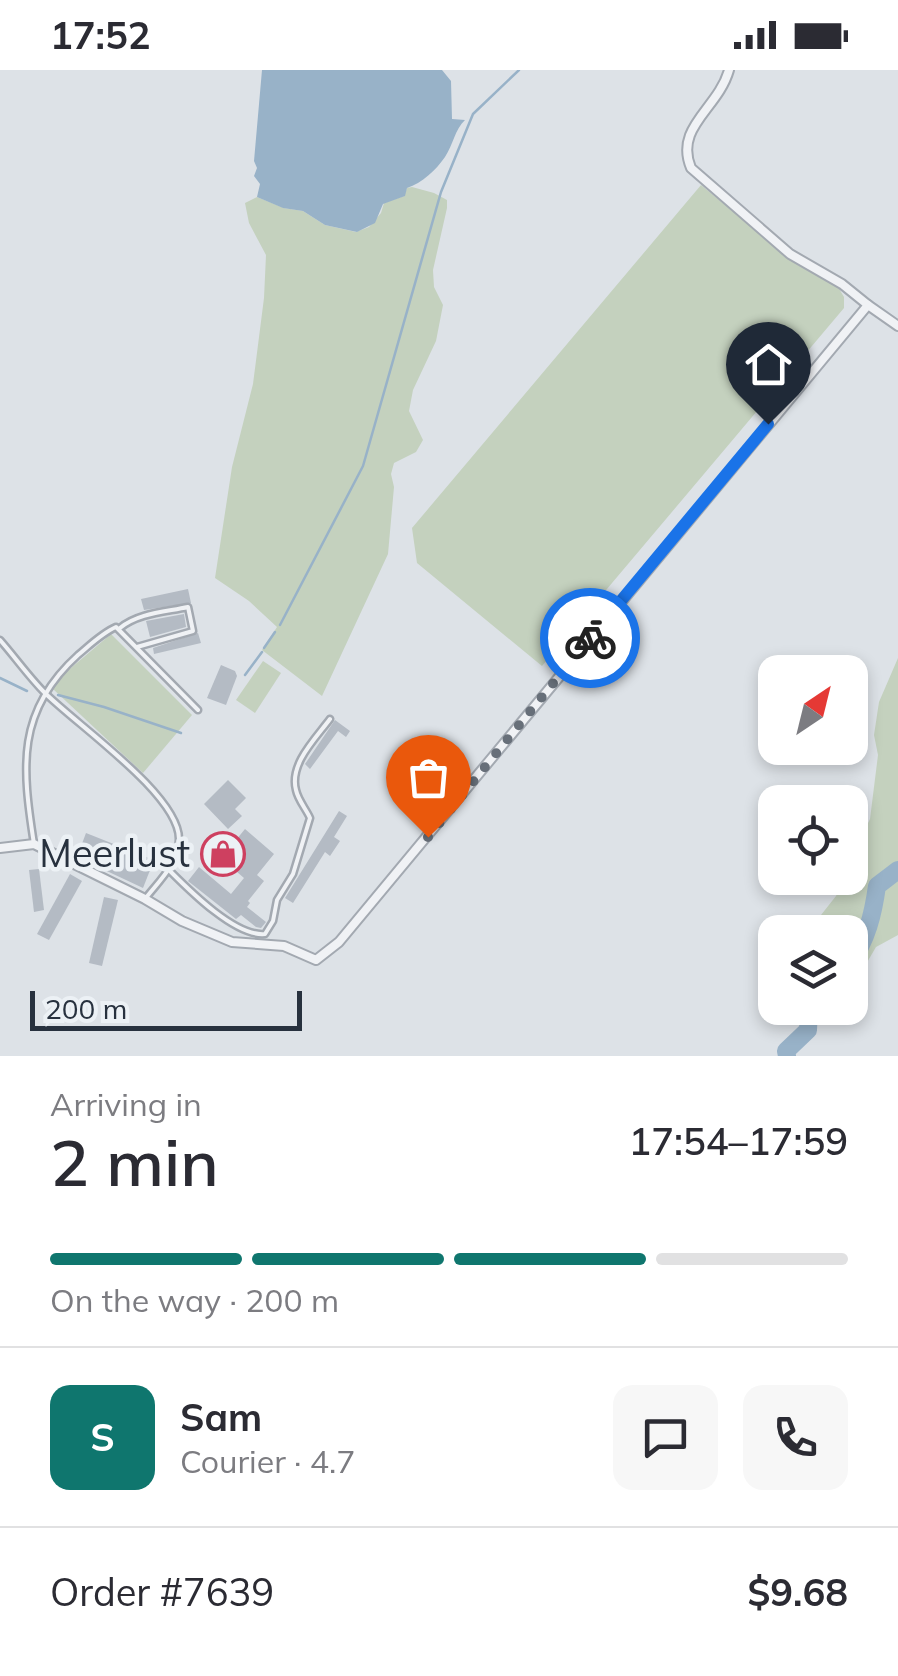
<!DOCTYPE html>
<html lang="en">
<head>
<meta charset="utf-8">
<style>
  body { margin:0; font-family:Mulish,sans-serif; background:#f7f7f7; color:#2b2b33; height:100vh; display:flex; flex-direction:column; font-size:38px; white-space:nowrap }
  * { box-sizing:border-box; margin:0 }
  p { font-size:32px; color:#7c7c81 }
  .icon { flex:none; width:55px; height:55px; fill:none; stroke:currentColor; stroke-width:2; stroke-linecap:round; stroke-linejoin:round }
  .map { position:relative; height:986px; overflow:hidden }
  .drawer { display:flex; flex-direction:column; background:#fff; flex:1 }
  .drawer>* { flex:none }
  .needle { width:65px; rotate:35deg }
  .tools { position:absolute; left:758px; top:585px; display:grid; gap:20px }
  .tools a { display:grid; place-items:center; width:110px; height:110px; border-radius:20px; background:#fff; box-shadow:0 5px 15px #0003; font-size:50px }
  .scale { position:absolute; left:30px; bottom:25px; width:272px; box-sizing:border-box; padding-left:10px; border:5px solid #27313e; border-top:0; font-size:28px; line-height:35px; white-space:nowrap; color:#27313e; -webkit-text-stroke:8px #ecf1f5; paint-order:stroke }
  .pin { position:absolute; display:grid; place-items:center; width:85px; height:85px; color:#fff; margin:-102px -42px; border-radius:50% 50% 50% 0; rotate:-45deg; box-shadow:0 0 10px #0007 }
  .pin .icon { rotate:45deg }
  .courier { position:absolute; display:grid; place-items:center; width:100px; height:100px; margin:-50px; border:8px solid #1a73e8; border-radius:50%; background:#fff; color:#222; box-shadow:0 2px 12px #0007 }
  .headline em { font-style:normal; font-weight:600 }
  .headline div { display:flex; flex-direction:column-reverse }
  .headline { display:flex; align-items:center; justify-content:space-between; height:170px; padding:0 50px }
  h1 { font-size:65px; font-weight:600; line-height:75px }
  .bar { display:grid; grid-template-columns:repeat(4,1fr); gap:15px 10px; align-content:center; height:120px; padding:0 50px }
  .bar i { height:12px; border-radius:8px; background:#e1e1e2 }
  .bar .current { background:#0f766e }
  .bar p { grid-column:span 4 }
  .line { display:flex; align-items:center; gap:25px; padding:0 50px; border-top:2px solid #e1e1e2 }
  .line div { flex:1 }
  .round { display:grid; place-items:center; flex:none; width:105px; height:105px; border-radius:20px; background:#f7f7f7 }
  .status { display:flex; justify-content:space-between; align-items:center; height:70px; padding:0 50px; background:#fff; direction:ltr }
  .status svg { height:28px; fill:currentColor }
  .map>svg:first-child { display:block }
</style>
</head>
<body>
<div class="status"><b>17:52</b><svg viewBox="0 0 49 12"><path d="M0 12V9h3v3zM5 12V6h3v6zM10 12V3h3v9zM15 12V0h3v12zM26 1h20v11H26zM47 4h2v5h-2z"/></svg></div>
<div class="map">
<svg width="898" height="986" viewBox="0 0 898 986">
  <rect width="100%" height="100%" fill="#dde2e7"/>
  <g fill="#c4d1be">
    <path d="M701,115L798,195L838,217L844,227V238L542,596L417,493L412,458Z"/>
    <path d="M412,117L434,123L447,130V138L433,200L434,217L443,235L436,271L413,320L409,341L423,370L416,382L394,393L391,404L394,417L388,484L322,626L262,580L277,557L249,531L215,508L232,397L253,314L264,228L266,185L249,153L245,133L257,127L284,138L303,141L325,155L356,162L369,157L381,143L384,133L404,126L407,118Z"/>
    <path d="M111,564L192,645L143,703L53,619L52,614Z"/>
    <path d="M898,588V865L876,877L862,901L850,914V862H810V859L836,826L844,808H850V790L870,749L878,685L874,665L879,632Z"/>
    <path d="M263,591L281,603L255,643L236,630Z"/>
  </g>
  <path fill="#98b2c8" d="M262,0H442L451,11L452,49L465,50C455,59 453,75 445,87C436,100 422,113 407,118L405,126L383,134L375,153L357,162L325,155L303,141L283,138L257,127L260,114L254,106L257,98L254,91Z"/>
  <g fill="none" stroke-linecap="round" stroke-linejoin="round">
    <g stroke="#98b2c8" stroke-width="2.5">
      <path d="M280,555L363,396L441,122L473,44L519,0"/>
      <path d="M264,578L275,562"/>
      <path d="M245,605L262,582"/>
      <path d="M0,608L27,621"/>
      <path d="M58,625L104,637L181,663"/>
    </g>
    <g stroke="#98b2c8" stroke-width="18">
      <path d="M850,894C867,869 873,845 877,816L898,800"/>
      <path d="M787,986L786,981L808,960L809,938"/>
    </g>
  </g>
  <g fill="#b4bbc4">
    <path d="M188,519L191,533L144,540L141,529Z"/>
    <path d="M184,544L186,557L150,567L146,551Z"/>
    <path d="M198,563L201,573L154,584L153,578Z"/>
    <path d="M221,595L235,601L237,606L226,635L207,628Z"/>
    <path d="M335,650L350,661L346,667L338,661L310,699L305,694Z"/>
    <path d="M228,710L246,728L235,739L242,746L228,759L204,734Z"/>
    <path d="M339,741L347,746L334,767L340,771L330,786L325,782L293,833L285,828Z"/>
    <path d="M245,759L274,784L257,805L264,811L248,831L250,833L247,837L266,852L261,858L256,857L241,845L236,849L188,811L199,797L231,824L244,808L215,783L221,776L227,781Z"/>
    <path d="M86,763L154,790L143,818L77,787Z"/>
    <path d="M39,799L44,840L34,842L29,800Z"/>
    <path d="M70,804L82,811L49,870L37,864Z"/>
    <path d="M104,827L118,830L102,896L89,893Z"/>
  </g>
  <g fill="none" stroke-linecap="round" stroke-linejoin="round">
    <g stroke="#a3a9b1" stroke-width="9">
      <g id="lane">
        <path d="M120,558C138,543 165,542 188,537L193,561L137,577"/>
        <path d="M0,570C15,587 29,607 45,623C77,655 179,725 179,769C179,793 159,811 145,829"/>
        <path d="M34,774C22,697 16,641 78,585C90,575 102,563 116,557L198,640"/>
        <path d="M168,799C188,819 235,867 265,864L273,851L277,830L293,804L310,748C306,739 298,730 296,720C289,694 316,668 330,649"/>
      </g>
    </g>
    <g stroke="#a3a9b1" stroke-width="12">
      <g id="street">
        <path d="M729,0C718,39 674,57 691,98L790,184L842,214L868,235"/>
        <path d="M0,778L34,774L145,829L182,851L232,872L284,876L316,890L339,872L868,235L898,256"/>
      </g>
    </g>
    <use href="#lane" stroke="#f0f2f5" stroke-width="4"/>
    <use href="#street" stroke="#f0f2f5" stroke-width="8"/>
  </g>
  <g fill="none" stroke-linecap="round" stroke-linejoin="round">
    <path stroke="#676f79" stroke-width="10" stroke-dasharray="0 18" d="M428,767L590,568"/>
    <path stroke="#1a73e8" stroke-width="12" d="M590,568L768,354"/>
  </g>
  <defs>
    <g id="shop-ring" transform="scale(2.25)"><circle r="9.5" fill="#ecf1f5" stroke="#ce4060" stroke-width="1.5"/><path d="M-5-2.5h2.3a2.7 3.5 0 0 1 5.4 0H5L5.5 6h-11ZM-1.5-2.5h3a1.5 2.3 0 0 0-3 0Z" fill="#ce4060"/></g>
  </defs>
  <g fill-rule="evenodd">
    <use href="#shop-ring" x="223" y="784"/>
  </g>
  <g text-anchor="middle" stroke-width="9" stroke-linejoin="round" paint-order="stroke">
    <g font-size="38" fill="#27313e" stroke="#ecf1f5" text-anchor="end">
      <text x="190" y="797">Meerlust</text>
    </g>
  </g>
</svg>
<div class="tools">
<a><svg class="needle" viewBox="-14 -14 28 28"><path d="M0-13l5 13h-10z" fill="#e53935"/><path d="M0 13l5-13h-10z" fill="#7c7c81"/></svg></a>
<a><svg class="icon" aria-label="locate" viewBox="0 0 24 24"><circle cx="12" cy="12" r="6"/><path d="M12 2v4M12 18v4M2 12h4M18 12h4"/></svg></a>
<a><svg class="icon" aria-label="layers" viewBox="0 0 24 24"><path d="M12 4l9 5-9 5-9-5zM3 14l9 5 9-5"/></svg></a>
</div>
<div class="scale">200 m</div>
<div class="pin" style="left:428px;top:767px;background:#ea580c"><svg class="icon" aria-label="bag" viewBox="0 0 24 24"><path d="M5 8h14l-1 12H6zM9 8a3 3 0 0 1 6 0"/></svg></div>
<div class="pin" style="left:768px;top:354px;background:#1f2937"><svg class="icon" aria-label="home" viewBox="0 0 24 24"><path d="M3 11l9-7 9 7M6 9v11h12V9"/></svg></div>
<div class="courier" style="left:590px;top:568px"><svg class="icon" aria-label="bike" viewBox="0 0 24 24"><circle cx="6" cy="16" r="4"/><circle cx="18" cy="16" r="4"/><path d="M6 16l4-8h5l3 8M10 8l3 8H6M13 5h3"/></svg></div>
</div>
<section class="drawer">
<div class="headline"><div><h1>2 min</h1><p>Arriving in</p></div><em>17:54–17:59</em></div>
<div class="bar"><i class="current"></i><i class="current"></i><i class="current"></i><i></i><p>On the way · 200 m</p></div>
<div class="line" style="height:180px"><b class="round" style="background:#0f766e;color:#fff">S</b><div><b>Sam</b><p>Courier · 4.7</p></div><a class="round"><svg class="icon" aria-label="chat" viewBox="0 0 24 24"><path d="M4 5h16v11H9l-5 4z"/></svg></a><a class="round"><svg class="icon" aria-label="phone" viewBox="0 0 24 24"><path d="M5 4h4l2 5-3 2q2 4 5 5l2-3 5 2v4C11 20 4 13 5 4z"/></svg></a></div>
<div class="line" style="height:130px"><div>Order #7639</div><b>$9.68</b></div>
</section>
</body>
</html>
